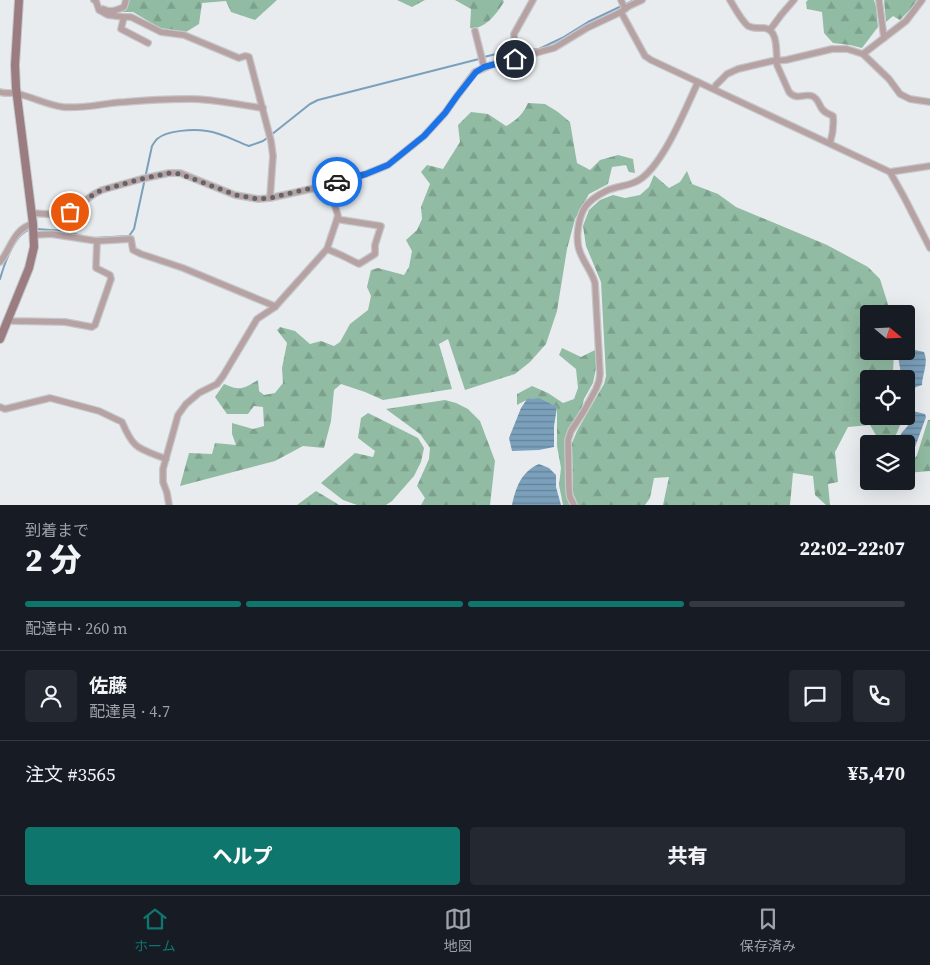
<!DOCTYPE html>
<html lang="ja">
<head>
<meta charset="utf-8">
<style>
  body { margin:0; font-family:"Source Serif 4","Noto Sans JP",serif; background:#242831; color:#f1f3f6; height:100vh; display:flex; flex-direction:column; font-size:19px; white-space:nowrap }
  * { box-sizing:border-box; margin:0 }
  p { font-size:16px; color:#9ea1a6 }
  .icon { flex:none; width:28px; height:28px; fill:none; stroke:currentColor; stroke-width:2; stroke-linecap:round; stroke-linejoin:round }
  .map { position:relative; height:505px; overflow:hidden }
  .drawer { display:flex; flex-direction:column; background:#171b24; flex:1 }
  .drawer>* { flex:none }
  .needle { width:32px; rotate:109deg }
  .tools { position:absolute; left:860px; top:305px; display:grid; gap:10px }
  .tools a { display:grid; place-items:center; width:55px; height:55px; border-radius:5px; background:#171b24; box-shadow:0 5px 20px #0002; font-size:25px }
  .pin { position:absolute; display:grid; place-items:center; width:42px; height:42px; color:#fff; margin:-21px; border:2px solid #fff; border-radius:50%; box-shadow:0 1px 5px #0007 }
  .courier { position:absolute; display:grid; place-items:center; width:50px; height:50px; margin:-25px; border:4px solid #1a73e8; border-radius:50%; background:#fff; color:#222; box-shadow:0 1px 6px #0007 }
  .summary em { font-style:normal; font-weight:800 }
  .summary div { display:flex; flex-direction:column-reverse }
  .summary { display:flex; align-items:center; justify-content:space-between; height:85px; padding:0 25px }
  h1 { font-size:32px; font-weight:800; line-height:38px }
  .bar { display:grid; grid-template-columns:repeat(4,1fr); gap:8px 5px; align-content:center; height:60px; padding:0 25px }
  .bar i { height:6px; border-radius:4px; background:#363941 }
  .bar .on { background:#0f766e }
  .bar p { grid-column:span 4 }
  .line { display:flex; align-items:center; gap:12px; padding:0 25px; border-top:1px solid #363941 }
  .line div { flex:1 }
  .round { display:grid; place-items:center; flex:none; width:52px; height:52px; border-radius:5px; background:#242831 }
  .primary-button { display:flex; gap:10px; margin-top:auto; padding:10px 25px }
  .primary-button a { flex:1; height:58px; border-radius:5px; background:#0f766e; color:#fff; font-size:20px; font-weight:800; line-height:58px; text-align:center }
  .primary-button a+a { background:#242831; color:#f1f3f6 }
  .menu { display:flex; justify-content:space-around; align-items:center; height:70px; border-top:1px solid #363941; background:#171b24; font-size:14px; color:#9ea1a6 }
  .menu a { display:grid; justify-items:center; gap:2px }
  .menu .on { color:#0f766e }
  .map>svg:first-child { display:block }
</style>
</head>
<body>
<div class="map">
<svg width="930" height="505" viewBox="0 0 930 505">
  <defs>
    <pattern id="forest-firs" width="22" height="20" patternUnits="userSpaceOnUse" patternTransform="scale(1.25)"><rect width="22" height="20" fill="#91bba3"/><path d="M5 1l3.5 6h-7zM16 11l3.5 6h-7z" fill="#7ca08c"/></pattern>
    <pattern id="water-rules" width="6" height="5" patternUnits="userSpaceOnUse" patternTransform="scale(1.25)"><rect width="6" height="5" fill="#7ba0bb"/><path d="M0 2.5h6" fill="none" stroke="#648297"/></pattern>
  </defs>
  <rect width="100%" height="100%" fill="#e9ecef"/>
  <g fill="url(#forest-firs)">
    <path d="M128,0H277L255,20L231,12L226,1L202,3L199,24L186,32L160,28L133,12H121L128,4Z"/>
    <path d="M397,0H425L412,7Z"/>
    <path d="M455,0H503L504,2C497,13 485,30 470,28L471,9Z"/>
    <path d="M808,0H874L876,6L878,27L862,48L850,45L833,43L824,33L822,12L807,9L806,2Z"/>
    <path d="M884,0H919L900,20L893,16L886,22Z"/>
    <path d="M528,103L545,104L558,112L570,122L577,163L590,170L600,160L618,155L633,159L635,173L629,172L626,165L612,167L608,184L589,194L575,219L567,249L557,311L546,344L530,362L515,374L465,390L448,339L439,344L452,389L383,400L365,392L341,384L334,390L331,421L324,448L303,446L275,461L180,486L189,453L212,454L215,443L236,445L232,434V423L253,429L264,426L263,407L254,406L248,414H227L215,397L224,384C240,391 243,389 258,380L259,391L264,395L275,393L283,383L282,368L287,343L277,330L280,327L295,331L310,344L321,341L334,346L340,342L350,324L368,310L371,296L367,287L371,270L378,268L404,275L409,267L412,251L406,240L417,230L422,219L421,207L430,184L421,172L427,165L443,169L460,142L458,125L471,112L488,114L506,126C517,120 523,114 528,103Z"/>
    <path d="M687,171L692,184L718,194L736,207L827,245L868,267L880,279L891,314H869V351H894L893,373L898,379H869V416H904L892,444H881L870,425L848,427L835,452L838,482L828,484L830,505H826L815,495L813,476L793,473L790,505H663L669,477L654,478L650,498L645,505H578L573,493L572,443L577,431L604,384L606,376L601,282L586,246L583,226L589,210L600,200L613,195L625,198L640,195L649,187L654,175L669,188L680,182Z"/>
    <path d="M562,348L581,357L597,349L596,368L593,383L584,399L580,415L571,427L565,439L567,498L571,505H563L559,485L561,468L557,446V407C539,399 535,394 517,405V394L532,386L548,393L563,403L574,399L578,388L576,369L559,355Z"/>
    <path d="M445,400L456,403L468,409L480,421L495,461L490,505H421L425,498L417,486L429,459L430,448L420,434L386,409Z"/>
    <path d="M368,413L418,438L424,448L421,462L414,476L392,501L386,505H357L343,500L321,483L355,453L373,457L375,451L358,438L361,418Z"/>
    <path d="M928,420H930V471L906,473V463L913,461L917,455Z"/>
    <path d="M316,491L336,503L339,505H297Z"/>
  </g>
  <g fill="url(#water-rules)">
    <path d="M906,348L924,352C929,363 922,375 922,385L916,387L914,389L906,382V379L900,377C902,369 897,361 899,352L906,351Z"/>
    <path d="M539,398L557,407L554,426V447L539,450L512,451L509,438L521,408L527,399Z"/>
    <path d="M913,411L925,414L926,417L910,461L907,462L906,444H899C897,432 909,429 911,419C911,416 911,413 913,411Z"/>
    <path d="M539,464L549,468L556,475V487L561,505H512C516,487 521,472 539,464Z"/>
  </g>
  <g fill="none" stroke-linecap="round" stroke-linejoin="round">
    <g stroke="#7ba0bb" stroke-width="2">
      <path d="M484,57L500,53L539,49L562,38L588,22L634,0"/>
      <path d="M271,135L310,104L318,100L479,59"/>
      <path d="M37,229L64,231L86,237"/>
      <path d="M93,238L129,236L134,229L152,146C154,143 155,141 157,139C167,130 194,129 207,131C222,133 235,141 249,146L263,141L267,138"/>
      <path d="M0,279C4,265 15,231 32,229"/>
    </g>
    <g stroke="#c4c6c9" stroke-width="8">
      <g id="street">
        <path d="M94,0L96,1L99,10L108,15L124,17H131L161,32L184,35L239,58L245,56L249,57L271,141L273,156L270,198"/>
        <path d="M621,0L625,9"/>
        <path d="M730,0C735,8 741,20 748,26C754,29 758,28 764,28C778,29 776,50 777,61V65L789,92C797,101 804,93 812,96C818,98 819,105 822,109C825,113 829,114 833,116C834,126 833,134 830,143"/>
        <path d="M879,0L884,38"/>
        <path d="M103,9C111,13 116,10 124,7L126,0"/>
        <path d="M621,12L645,56L651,60L890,172L904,197L930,248"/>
        <path d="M124,17L121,29L148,43"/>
        <path d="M770,30L781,15L794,0"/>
        <path d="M475,31L484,67"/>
        <path d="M863,54L906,21L922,0"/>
        <path d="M515,59L514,34L533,0"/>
        <path d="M714,89L716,85L727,74L738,69L772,61L786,60L832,49H847L863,54L889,79L900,94L910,99L930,102"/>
        <path d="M0,92C6,94 13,92 19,94C34,98 48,105 63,107C84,109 104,103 125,102C146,100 169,99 190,99C214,99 239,105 263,108"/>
        <path d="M890,172L930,166"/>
        <path d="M31,213L62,215L70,212L94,194L102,190L141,179L169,173H180L235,195L258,199L270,198L329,185L366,174L388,165L424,136L445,113L457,96L475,72L491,65L554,48L587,28L621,12L629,6L642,0"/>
        <path d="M34,235L51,234L97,241L131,239L133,250L141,254L183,268L272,305L275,307"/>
        <path d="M327,249L341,255L359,264L375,254V245L381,226L342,220L337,219"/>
        <path d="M0,262C11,249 13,229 33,224"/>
        <path d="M8,320L13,321L65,322L92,327L95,325L111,279L110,275L96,268L97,241"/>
        <path d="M0,407L5,409L50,398L99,411L122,422C134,450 138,448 166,459"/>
        <path d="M169,505L167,493L163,482V469L178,415L186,404L199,393L217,384L223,376L257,319L275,307L283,298L327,249L338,216L329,185"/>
        <path d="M574,505L570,497L569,491L568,440L571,431L584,411L596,389L599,381L600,374L595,283C592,272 584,263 580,252C575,240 578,218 585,207C590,200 598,195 606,191C618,185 631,187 642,178C665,160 685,110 698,82"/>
      </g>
    </g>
    <g stroke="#c4c6c9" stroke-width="10">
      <path id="secondary" d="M0,339L29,268L34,247L33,224L16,88L15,65L19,0"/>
    </g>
    <use href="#street" stroke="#b6a1a3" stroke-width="5.5"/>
    <use href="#secondary" stroke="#9b7d81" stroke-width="8"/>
  </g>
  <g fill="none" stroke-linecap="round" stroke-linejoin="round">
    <path stroke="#626466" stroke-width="5" stroke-dasharray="0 9" d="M70,212L94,194L102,190L141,179L170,173L180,174L236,195L258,199L270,198L337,182"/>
    <path stroke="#1a73e8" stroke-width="6" d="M337,182L366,174L388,165L424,136L445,113L457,96L476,72L484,67L515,59"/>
  </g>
</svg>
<div class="tools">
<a><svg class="needle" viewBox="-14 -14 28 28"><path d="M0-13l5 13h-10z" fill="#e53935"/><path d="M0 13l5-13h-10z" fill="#9ea1a6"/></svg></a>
<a><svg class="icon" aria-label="locate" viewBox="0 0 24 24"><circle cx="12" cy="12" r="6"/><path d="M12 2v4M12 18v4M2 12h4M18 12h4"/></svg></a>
<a><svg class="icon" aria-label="layers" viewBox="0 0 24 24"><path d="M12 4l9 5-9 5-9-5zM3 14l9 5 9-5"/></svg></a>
</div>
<div class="pin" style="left:70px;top:212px;background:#ea580c"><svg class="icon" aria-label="bag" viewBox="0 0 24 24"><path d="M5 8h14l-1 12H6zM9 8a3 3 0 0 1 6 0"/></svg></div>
<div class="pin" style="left:515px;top:59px;background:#1f2937"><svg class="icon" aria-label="home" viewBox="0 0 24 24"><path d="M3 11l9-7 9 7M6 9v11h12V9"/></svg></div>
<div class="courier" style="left:337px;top:182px"><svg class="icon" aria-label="car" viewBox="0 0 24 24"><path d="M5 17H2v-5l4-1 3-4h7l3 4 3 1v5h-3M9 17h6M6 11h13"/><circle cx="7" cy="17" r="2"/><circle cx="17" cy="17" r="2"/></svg></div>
</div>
<section class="drawer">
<div class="summary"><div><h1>2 分</h1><p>到着まで</p></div><em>22:02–22:07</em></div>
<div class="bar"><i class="on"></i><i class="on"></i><i class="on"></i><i></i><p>配達中 · 260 m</p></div>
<div class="line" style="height:90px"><a class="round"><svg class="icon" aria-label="person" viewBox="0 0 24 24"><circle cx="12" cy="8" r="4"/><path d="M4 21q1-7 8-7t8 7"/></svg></a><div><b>佐藤</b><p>配達員 · 4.7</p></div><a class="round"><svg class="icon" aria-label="chat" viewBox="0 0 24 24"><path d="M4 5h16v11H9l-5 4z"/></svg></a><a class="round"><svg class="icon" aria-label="phone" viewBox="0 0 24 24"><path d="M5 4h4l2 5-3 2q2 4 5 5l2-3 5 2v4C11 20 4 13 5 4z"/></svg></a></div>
<div class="line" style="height:65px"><div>注文 #3565</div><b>¥5,470</b></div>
<div class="primary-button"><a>ヘルプ</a><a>共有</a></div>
</section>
<nav class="menu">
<a class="on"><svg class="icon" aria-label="home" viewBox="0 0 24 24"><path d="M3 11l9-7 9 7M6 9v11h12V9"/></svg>ホーム</a>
<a><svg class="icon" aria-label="map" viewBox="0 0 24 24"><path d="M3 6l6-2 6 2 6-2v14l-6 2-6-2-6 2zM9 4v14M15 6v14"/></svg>地図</a>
<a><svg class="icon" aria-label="saved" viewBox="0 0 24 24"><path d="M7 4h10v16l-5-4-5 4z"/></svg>保存済み</a>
</nav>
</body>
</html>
